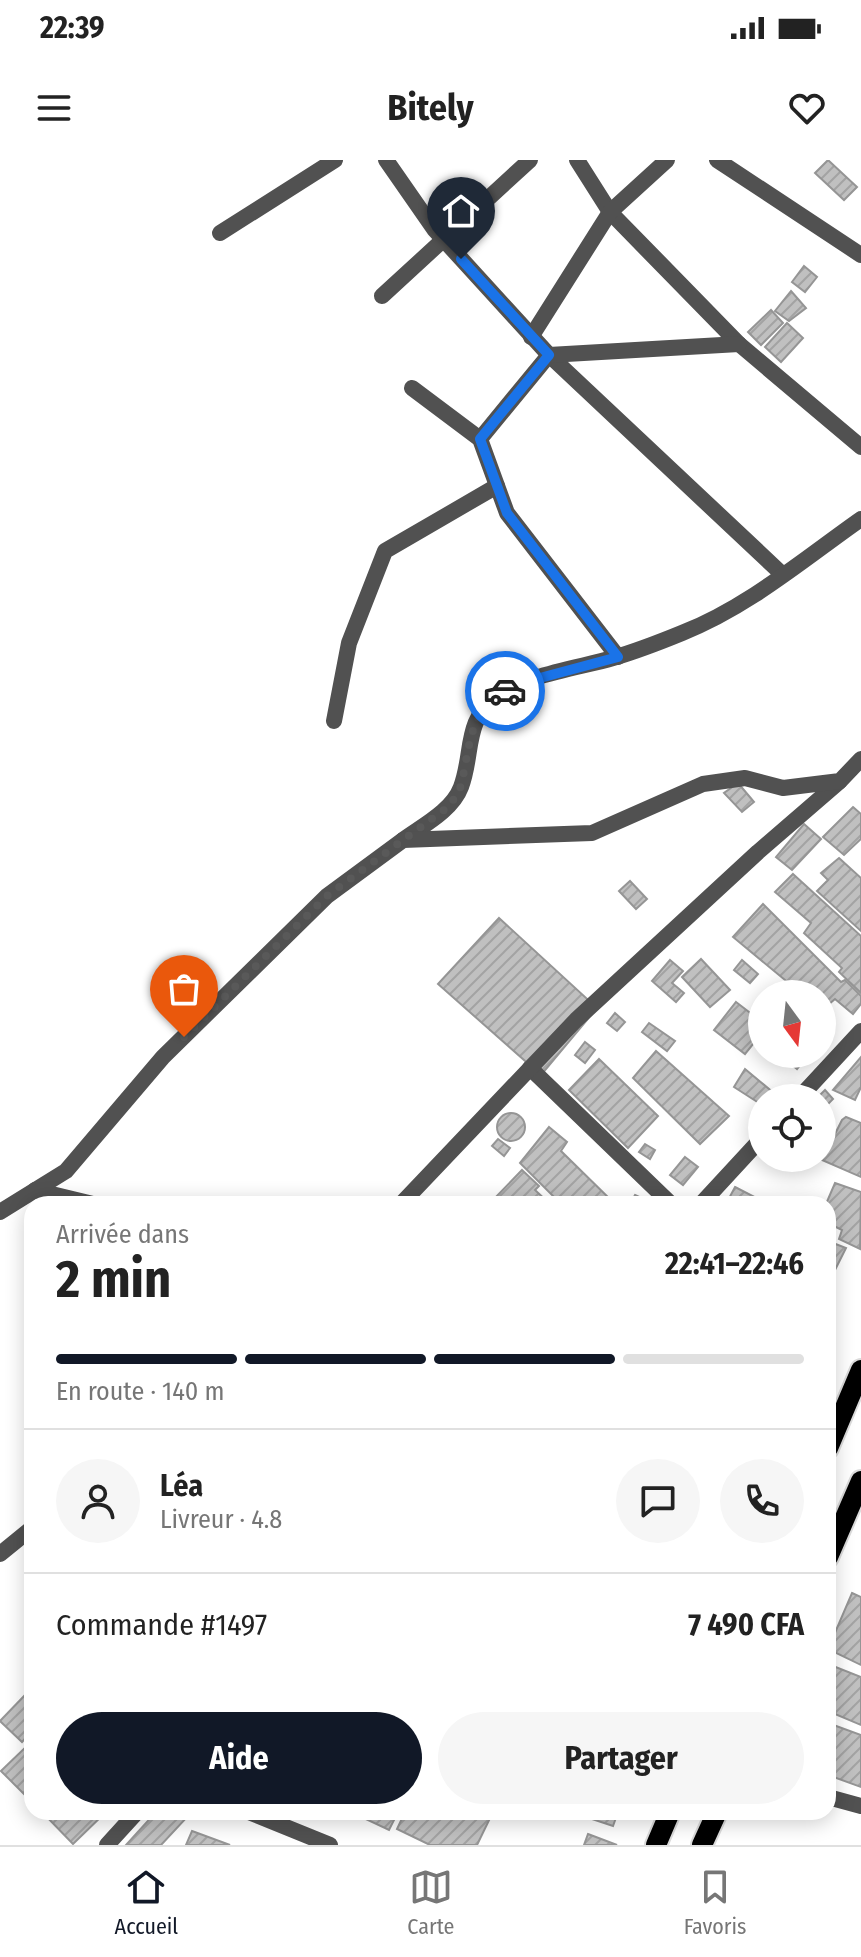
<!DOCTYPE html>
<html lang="fr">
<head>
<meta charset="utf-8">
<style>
  body { margin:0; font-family:"Fira Sans Condensed",sans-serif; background:#f6f6f6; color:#222; height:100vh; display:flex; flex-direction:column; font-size:30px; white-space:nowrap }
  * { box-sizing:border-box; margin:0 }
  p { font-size:26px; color:#767676 }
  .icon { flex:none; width:44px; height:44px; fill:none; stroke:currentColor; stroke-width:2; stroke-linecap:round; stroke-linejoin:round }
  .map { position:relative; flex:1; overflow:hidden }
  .details { position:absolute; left:24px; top:1036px; width:812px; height:624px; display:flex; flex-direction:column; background:#fff; border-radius:24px; box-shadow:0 4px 20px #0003 }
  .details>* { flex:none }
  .needle { width:52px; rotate:165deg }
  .tools { position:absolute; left:748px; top:820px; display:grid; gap:16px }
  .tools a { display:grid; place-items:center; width:88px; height:88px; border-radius:50%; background:#fff; box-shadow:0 4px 20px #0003; font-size:40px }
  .pin { position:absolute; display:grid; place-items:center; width:68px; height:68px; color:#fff; margin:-82px -34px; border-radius:50% 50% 50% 0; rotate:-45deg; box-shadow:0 0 8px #0007 }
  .pin .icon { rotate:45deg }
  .courier { position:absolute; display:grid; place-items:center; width:80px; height:80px; margin:-40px; border:6px solid #1a73e8; border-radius:50%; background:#fff; color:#222; box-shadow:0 2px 10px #0007 }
  .summary em { font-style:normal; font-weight:700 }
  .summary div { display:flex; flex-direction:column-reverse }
  .summary { display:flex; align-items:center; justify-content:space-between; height:136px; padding:0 32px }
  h1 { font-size:52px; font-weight:700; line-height:60px }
  .bar { display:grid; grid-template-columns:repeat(4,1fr); gap:12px 8px; align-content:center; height:96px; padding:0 32px }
  .bar i { height:10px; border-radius:6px; background:#e0e0e0 }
  .bar .on { background:#111827 }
  .bar p { grid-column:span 4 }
  .line { display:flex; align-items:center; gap:20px; padding:0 32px; border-top:2px solid #e0e0e0 }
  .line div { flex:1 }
  .round { display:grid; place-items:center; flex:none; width:84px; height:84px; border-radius:42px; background:#f6f6f6 }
  .primary-button { display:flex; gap:16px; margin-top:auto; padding:16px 32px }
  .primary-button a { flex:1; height:92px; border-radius:48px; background:#111827; color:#fff; font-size:32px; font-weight:700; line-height:92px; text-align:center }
  .primary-button a+a { background:#f6f6f6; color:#222 }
  .status { display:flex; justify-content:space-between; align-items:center; height:56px; padding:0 40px; background:#fff; direction:ltr }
  .status svg { height:22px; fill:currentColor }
  header { display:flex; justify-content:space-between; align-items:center; height:104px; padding:0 32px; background:#fff; font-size:36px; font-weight:700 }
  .tab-bar { display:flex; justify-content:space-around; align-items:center; height:112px; border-top:2px solid #e0e0e0; background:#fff; font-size:22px; color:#767676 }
  .tab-bar a { display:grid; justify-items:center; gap:4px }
  .tab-bar .on { color:#111827 }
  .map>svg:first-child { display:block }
</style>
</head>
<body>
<div class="status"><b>22:39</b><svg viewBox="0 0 49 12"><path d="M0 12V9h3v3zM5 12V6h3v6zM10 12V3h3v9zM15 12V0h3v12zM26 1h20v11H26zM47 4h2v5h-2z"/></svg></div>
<header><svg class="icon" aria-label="menu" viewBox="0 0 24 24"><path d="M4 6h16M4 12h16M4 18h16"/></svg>Bitely<svg class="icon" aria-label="heart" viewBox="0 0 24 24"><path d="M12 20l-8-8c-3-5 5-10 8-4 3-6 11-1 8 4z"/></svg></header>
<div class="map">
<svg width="861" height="1685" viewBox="0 0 861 1685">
  <defs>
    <pattern id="building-hatch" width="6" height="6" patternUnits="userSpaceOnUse" patternTransform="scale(2)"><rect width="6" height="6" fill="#c0c0c0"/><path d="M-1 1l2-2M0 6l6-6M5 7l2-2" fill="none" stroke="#a3a3a3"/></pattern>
  </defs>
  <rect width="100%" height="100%" fill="#fff"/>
  <g fill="url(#building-hatch)" stroke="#959595" stroke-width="2">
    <path d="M828,0L857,27L844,40L815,13Z"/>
    <path d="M804,106L817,117L805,132L792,122Z"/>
    <path d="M791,131L806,148L789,161L775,151Z"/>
    <path d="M771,150L783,163L761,185L748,172Z"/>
    <path d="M787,163L803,178L781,202L765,187Z"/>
    <path d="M738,623L754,642L742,652L724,633Z"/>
    <path d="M853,647L861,654V679L844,695L823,677Z"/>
    <path d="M804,664L821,679L792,710L776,697Z"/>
    <path d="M839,698L861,718V771L817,731L828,720L821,713Z"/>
    <path d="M793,714L861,776V833L839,812L842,808L804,773L811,763L775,732Z"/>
    <path d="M630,721L647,739L636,749L619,731Z"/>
    <path d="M763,744L841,822L845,820L861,836V844L853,854L835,839L822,850V834H802L733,777Z"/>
    <path d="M499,758L597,848L541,915L438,824Z"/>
    <path d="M701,799L730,830L710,847L682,817Z"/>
    <path d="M670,800L683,811L672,823L684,833L676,842L652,821Z"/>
    <path d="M742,800L758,814L750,823L734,810Z"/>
    <path d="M736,842L762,862V873L745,894L714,870Z"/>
    <path d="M615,853L625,862L617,871L607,863Z"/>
    <path d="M649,863L675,881L667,891L642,872Z"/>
    <path d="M585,882L595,890L585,903L575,895Z"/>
    <path d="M656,891L729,956L700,984L633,918Z"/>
    <path d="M779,894H809L797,909Z"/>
    <path d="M861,897V927L855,940L833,930Z"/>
    <path d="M599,899L658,956L628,988L569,930Z"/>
    <path d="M745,909L775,934L772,938H762V945L734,927Z"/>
    <path d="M825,930L833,939L822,950V938H817Z"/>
    <circle cx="511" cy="967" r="14"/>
    <path d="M846,957L861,963V1017L822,1000L842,960Z"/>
    <path d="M549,967L567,982L561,991L615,1044H561L520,1003Z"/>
    <path d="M498,979L510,988L504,996L492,986Z"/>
    <path d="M645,984L655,990L650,999L639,992Z"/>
    <path d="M685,997L698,1007L683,1025L670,1015Z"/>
    <path d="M522,1010L539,1026L535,1030L550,1044H494L491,1042Z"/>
    <path d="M835,1023L861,1032L860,1089L839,1079L842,1070L828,1063L826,1044Z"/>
    <path d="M735,1027L768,1044H726Z"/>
    <path d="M635,1035L654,1044H630Z"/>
    <path d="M828,1081L846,1088L828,1124Z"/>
    <path d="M852,1433L861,1437V1505L828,1489Z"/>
    <path d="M828,1504L861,1517V1565L828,1551Z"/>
    <path d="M26,1534L32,1540V1571L22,1582L0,1561Z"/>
    <path d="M828,1563L861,1575V1627L828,1615Z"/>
    <path d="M32,1581V1642L1,1611Z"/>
    <path d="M42,1652H106L73,1684Z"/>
    <path d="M156,1652H187L189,1655L161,1685H126Z"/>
    <path d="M351,1652H398L389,1670Z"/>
    <path d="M405,1652H493L477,1685H430L397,1669Z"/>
    <path d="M571,1652H618L613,1666Z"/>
    <path d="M192,1671L230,1685H186Z"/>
    <path d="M588,1674L617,1685H584Z"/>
  </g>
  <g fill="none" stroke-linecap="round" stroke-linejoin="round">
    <g stroke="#dbdbdb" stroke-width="24">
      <g id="primary">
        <path d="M828,1288L861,1210"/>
        <path d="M828,1397L861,1321"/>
        <path d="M656,1685L670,1652"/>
        <path d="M702,1685L717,1652"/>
      </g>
    </g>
    <g stroke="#515151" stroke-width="16">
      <path d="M386,0L434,69L549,195L782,414"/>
      <path d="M577,0L610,52L739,184L861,287"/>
      <path d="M717,0L861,95"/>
      <path d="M220,73L335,0"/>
      <path d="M382,136L530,0"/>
      <path d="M531,177L610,52L667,0"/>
      <path d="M412,228L480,279L507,353L618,497"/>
      <path d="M480,279L549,195L739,184"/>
      <path d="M334,561L349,483L385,391L497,326"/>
      <path d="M403,680C422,666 452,651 461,627C474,592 463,561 498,535C522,516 582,507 613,498C637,491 660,482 682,473C748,447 804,399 861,359"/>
      <path d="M530,908L671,1044"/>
      <path d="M799,938L861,871"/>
      <path d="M35,1030L93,1044"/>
      <path d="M401,1044L576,860L758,692L839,622"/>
      <path d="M701,1044L762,978"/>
      <path d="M0,1052L66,1011L163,897L327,736L403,680L592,673L703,624L745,618L783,628L840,621L861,599"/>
      <path d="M0,1394L32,1368"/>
      <path d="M828,1637L861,1646"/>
      <path d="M249,1652L330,1685"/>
      <path d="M107,1685L137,1652"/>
    </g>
    <use href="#primary" stroke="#000" stroke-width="20"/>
  </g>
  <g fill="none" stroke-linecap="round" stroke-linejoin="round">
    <path stroke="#595959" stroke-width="8" stroke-dasharray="0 14.4" d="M184,877L327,736L448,647C453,640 459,633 461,625C470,590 468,550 505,531"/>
    <path stroke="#1a73e8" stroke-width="10" d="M461,99L549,195L480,279L507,353L618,497L525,522L505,531"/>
  </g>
</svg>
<div class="tools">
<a><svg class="needle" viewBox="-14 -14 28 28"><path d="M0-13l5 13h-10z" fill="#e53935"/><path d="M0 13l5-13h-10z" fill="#767676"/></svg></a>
<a><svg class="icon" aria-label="locate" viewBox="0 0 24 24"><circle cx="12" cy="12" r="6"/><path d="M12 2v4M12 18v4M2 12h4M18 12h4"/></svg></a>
</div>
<div class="pin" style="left:184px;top:877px;background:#ea580c"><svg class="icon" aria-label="bag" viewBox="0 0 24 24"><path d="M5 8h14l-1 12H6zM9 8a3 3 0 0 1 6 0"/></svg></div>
<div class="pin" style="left:461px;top:99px;background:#1f2937"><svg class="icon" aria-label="home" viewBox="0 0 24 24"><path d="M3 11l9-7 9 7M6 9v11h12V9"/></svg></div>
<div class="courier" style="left:505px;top:531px"><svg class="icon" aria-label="car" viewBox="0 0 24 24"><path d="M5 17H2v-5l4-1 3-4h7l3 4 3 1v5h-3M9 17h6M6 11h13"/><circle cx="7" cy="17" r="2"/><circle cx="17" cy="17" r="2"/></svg></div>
<section class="details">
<div class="summary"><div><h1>2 min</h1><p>Arrivée dans</p></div><em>22:41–22:46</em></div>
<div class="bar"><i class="on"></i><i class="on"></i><i class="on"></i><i></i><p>En route · 140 m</p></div>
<div class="line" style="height:144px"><a class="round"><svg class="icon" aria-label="person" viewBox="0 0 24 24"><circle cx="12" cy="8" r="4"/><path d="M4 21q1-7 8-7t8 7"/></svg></a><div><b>Léa</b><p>Livreur · 4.8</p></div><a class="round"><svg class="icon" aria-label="chat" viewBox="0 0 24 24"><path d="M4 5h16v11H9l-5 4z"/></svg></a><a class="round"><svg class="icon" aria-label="phone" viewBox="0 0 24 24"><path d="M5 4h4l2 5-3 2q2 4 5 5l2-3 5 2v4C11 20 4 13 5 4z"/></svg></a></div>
<div class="line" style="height:104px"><div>Commande #1497</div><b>7 490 CFA</b></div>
<div class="primary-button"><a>Aide</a><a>Partager</a></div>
</section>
</div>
<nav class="tab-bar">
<a class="on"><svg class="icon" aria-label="home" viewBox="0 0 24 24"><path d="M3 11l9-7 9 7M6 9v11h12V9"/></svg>Accueil</a>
<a><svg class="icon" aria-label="map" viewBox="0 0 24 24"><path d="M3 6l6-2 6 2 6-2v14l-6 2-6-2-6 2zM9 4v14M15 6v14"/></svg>Carte</a>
<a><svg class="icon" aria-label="saved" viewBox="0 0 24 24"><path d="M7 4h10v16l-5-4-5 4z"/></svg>Favoris</a>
</nav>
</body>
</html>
